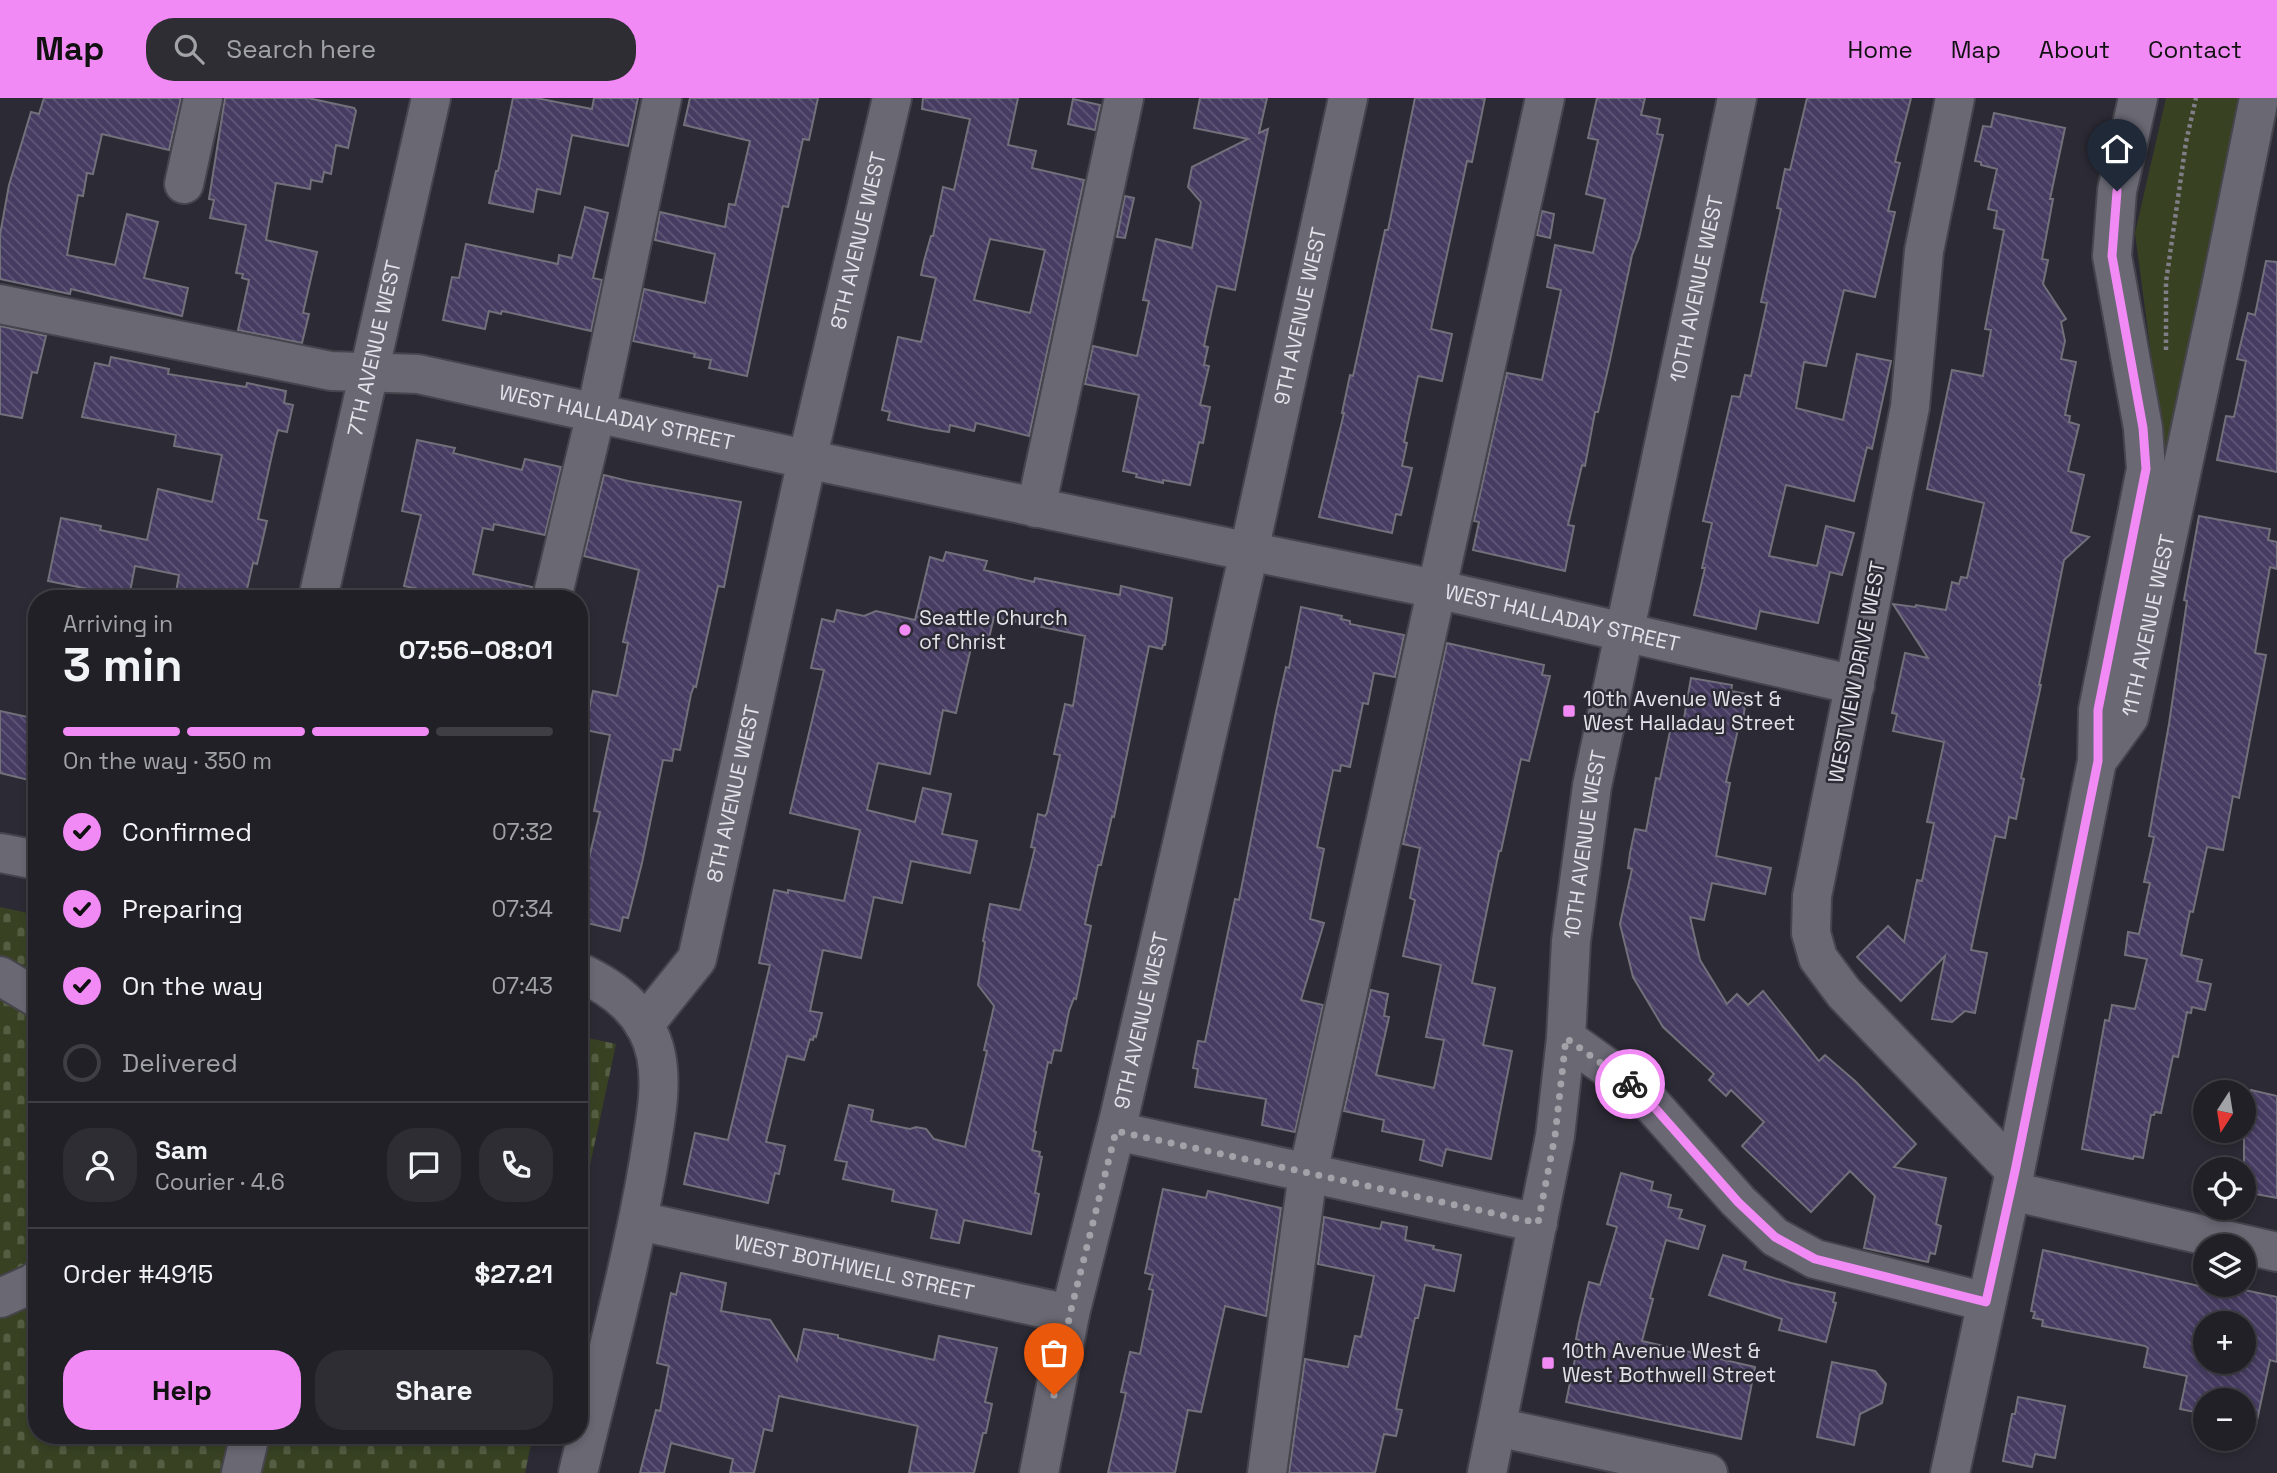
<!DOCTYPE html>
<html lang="en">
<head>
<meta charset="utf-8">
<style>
  body { margin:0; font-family:"Space Grotesk",sans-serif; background:#2d2d33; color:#f1f3f6; height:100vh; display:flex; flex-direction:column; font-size:26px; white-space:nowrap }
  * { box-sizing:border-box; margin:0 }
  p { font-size:23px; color:#a2a3a7 }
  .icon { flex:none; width:38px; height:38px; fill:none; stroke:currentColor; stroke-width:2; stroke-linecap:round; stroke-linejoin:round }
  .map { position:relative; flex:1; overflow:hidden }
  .panel { position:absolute; left:28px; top:492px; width:560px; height:854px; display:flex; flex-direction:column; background:#212027; border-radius:28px; box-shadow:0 4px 10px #0003,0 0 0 2px #3e3e44 }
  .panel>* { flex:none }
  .needle { width:46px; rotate:192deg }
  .tools { position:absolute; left:2193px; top:982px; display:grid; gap:14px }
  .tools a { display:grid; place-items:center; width:63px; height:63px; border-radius:50%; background:#212027; box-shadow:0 4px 10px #0003,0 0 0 2px #3e3e44; font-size:35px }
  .pin { position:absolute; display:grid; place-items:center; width:60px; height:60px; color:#fff; margin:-72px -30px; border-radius:50% 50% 50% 0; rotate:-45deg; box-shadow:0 0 7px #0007 }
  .pin .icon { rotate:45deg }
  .courier { position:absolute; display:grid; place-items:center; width:70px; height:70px; margin:-35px; border:5px solid #f18af4; border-radius:50%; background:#fff; color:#222; box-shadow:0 2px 9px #0007 }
  .summary em { font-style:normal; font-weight:700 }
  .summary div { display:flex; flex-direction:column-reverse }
  .summary { display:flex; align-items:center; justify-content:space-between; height:119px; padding:0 35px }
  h1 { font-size:46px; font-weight:700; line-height:52px }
  .bar { display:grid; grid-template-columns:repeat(4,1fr); gap:10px 7px; align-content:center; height:84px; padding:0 35px }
  .bar i { height:9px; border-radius:5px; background:#3e3e44 }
  .bar .on { background:#f18af4 }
  .bar p { grid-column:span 4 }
  .line { display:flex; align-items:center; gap:18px; padding:0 35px; border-top:2px solid #3e3e44 }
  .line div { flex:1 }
  .round { display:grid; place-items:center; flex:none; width:74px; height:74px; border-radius:28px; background:#2d2d33 }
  ol { padding:0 35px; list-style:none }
  li { display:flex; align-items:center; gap:21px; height:77px }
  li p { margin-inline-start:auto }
  li .icon { padding:7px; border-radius:50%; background:#f18af4; color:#111; stroke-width:4 }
  li:last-child { color:#a2a3a7 }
  li i { width:38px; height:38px; border:4px solid #3e3e44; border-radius:50% }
  .cta { display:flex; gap:14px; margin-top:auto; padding:14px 35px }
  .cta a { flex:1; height:80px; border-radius:28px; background:#f18af4; color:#111; font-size:28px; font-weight:700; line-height:80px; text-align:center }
  .cta a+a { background:#2d2d33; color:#f1f3f6 }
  header { display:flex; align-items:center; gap:42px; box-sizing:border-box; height:98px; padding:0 35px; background:#f18af4; color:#111 }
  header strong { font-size:33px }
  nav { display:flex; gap:38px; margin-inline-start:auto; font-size:24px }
  .search { width:490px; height:63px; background:#2d2d33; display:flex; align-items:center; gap:18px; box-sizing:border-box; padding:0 24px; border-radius:28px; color:#a2a3a7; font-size:26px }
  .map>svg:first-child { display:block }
</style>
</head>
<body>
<header>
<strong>Map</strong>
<div class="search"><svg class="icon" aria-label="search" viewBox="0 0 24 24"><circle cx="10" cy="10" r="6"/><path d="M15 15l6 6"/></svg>Search here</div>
<nav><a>Home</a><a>Map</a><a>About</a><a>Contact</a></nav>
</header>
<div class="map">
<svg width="2277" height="1375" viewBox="0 0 2277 1375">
  <defs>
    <pattern id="cemetery-stones" width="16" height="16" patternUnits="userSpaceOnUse" patternTransform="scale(1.75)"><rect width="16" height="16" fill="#384223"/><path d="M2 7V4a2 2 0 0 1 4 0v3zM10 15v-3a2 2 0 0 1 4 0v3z" fill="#555d43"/></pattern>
    <pattern id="building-back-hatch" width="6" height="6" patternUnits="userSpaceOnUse" patternTransform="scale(1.75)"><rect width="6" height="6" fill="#463b61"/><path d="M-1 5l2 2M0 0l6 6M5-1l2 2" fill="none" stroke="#615778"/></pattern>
  </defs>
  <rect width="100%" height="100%" fill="#2c2a34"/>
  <g fill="url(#cemetery-stones)">
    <path d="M0,809L37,817V1337H533L525,1375H0Z"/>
    <path d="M579,938L616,946L579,1119Z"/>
  </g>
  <path fill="#384223" d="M2166,0H2245L2167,377L2135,135Z"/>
  <g fill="url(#building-back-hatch)" stroke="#72707b" stroke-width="2" fill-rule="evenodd">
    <path d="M44,0H181L169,52L102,36L93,76L87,75L83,98L78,97L67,157L115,167L127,116L158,124L144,180L188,190L182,218L71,191L70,196L0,181V137L9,87L31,14L39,16Z"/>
    <path d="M225,0H308L354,10L356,13L348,50L336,47L331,76L324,74L322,84L311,82L310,91L276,85L266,142L317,154L303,215L309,216L302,245L238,232L249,182L242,180L243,176L236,175L246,127L210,120L214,102L209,101Z"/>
    <path d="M513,0H536L592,11L594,0H638L628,48L572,37L560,96L537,91L533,114L489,105L496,73H498Z"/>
    <path d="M690,0H818L809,42L803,41L788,109L783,108L747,278L709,270L711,262L694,259L695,256L633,243L644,191L705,205L715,156L655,142L660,114L725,129L729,106L735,107L750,43L684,27Z"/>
    <path d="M923,0H1018L1008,47L1036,53L1032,70L1084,82L1029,338L976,325L974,333L950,327L949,334L930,331L888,322L890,314L882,312L898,239L921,244L936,180L921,177L924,163L931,138H933L943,89L954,92L970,21L922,11ZM990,141L1045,152L1030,215L974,202Z"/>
    <path d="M1200,0H1267L1259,35L1268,31L1235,192L1217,188L1204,248L1208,249L1204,267L1209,268L1200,307L1210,309L1203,345L1199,344L1190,387L1163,382V385L1136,379L1137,376L1123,373L1139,297L1085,286L1093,248L1137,258L1149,203L1143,202L1156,141L1192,150L1201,104L1188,89L1192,69L1248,41L1194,30Z"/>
    <path d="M1415,0H1485L1472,64L1467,63L1431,231L1452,236L1442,283L1418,278L1404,344L1407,345L1402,368L1412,370L1401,417L1396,416L1392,435L1319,419L1344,315H1342L1350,277L1353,278L1385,132H1388Z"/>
    <path d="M1597,0H1645L1641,17L1660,21L1657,36L1663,37L1639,140L1632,157L1610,262L1598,314H1595L1585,368L1582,367L1568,427L1574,428L1565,473L1473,452L1479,424L1474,423L1507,275L1542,282L1561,192L1547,189L1555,147L1593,155L1605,101L1586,96L1598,42L1588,40Z"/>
    <path d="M1807,0H1911L1895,64L1900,65L1888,113L1895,114L1875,199L1844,192L1826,268L1804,264L1796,310L1843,322L1857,256L1891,263L1872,351L1867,349L1854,403L1786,387L1769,458L1817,468L1826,428L1854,435L1842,477L1830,474L1818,525L1760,513L1756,531L1694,517L1705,470H1702L1712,425L1703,423L1732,298L1740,299L1745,277L1751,278L1767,205L1761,204L1781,111L1777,110L1785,71L1790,72Z"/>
    <path d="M1073,1L1100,7L1095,32L1068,26Z"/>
    <path d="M1994,15L2065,30L2050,101H2053L2042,161L2048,162L2043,186L2066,221L2061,224L2065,243L2061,261L2076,264L2065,317L2070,318L2069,324L2079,327L2068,373L2084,377L2071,434L2089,439L2064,462L2039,587H2041L2021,680L2024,681L2016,721L2009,719L2005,740L1995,738L1971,852L1987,855L1975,915L1965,913L1952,924L1932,921L1945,858L1901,903L1857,859L1888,828L1904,844L1917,782L1922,783L1934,725L1927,724L1944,644L1893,633L1897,616L1892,615L1905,555L1928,560L1893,506L1915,509L1916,507L1946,512L1952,484L1959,486L1961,479L1967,480L1984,405L1927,391L1952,272L1983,278L1991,232L1985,231L2004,132L1994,130L1997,113L1988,111L1997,71L1981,67V64L1975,63L1983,28L1991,29Z"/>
    <path d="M1125,98L1134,100L1125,140L1117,139Z"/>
    <path d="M585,109L608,115L593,180L602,182L591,233L502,213L501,216L489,213L485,231L443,222L452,179L459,180L466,146L558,166L559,157L572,160Z"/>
    <path d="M1542,113L1554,116L1550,140L1537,137Z"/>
    <path d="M2266,163L2277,164V374L2217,362L2226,318L2234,319L2246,263L2237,261L2248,215L2255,217Z"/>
    <path d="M0,228L46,238L37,275L32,274L22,320L0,316Z"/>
    <path d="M111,259L169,271L168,276L246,289L247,285L286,293L284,305L293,307L287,334L278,332L275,343L258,421L267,423L257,466L253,465L245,500H175L179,477L135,468L129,499L48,483L61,420L101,428L100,432L147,442L158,391L212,404L222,357L174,348L176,337L82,319L95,265L109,268Z"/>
    <path d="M417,342L455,350L453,355L522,372L525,361L561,369L545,437L494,426L493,432L483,430L473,476L532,489L531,500H460L404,488L421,417L402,413Z"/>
    <path d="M604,377L628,383L741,404L724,489L718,488L696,589L694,588L691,596L680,652L674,651L672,663L663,662L642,765L628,820L623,819L620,833L579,823V802L600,714L594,713L610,637L585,632L593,593L617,598L628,545L623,544L639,472L584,458Z"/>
    <path d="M2199,418L2270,431L2268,442L2277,444V471L2270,469L2255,555L2266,557L2239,700L2233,698L2223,752L2207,749L2193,814L2190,813L2181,857L2202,862L2197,883L2211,886L2205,912L2192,909L2191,915L2187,914L2178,959L2173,958L2161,1015L2155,1014L2154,1017H2151L2143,1060L2134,1058L2133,1061L2082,1051L2105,922L2109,923L2112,907L2135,911L2147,861L2125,857L2128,834L2139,836L2150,785L2144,784L2154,739L2149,738L2169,626L2187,503L2184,502Z"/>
    <path d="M946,454L987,463L984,472L1034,484L1035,480L1120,497L1121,488L1172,500L1165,547H1163L1162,551L1149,548L1114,719L1112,718L1101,767H1098L1085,826L1091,828L1076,901L1074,900L1069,913L1061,953L1054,952L1051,965L1048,964L1034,1033L1036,1034L1032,1052L1040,1054L1039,1058L1042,1059L1035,1095L1039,1096L1031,1136L964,1122L959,1145L931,1140L937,1112L892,1103L894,1092L843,1081L847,1064L835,1062L849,1007L873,1012L871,1023L910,1031L916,1029L926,1031L934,1041L965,1049L987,953L984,952L994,908L978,887L985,844L983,843L990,806L1020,812L1035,750L1031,749L1038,716L1045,718L1047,715L1060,657L1054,656L1065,606L1073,608L1085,538L994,519L988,544L973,541L956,615L943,612L930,676L878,665L867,712L915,724L923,690L951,696L942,736L977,743L970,775L911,763L902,805L874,799L861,860L823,852L810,913L822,915L816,939L814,938L813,942L810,941L804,962L787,958L766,1044L785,1048L779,1076L775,1075L768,1105L684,1086L695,1035L728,1042L770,867L759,865L774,792L788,795V792L844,803L860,732L790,715L824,572L811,570L822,521L834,524L837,512L864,518L876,513L915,522L930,459L943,463Z"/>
    <path d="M1301,509L1342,518L1341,521L1350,523V526L1404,537L1395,579L1374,575L1368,606L1363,605L1350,669L1341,667L1340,673L1333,672L1317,749L1324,751L1310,821L1324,825L1301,902L1323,907L1295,1034L1262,1027L1266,1001L1195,989L1198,971L1193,970L1198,943L1205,944L1235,801L1239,802L1276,614L1286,569L1289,570Z"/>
    <path d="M1447,545L1544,567L1542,577L1550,578L1529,663L1521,661L1501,753H1499L1472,885L1495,890L1483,947L1512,953L1491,1061L1446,1051L1442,1068L1420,1062L1424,1042L1382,1033L1384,1022L1344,1013L1371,892L1388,896L1384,918L1389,919L1376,977L1434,990L1444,942L1426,939L1441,867L1403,858L1415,802L1410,800L1420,750L1403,746Z"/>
    <path d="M1691,580L1732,587L1731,593L1747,596L1742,627H1739L1726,684L1730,685L1716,758L1771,770L1765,796L1712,785L1704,822L1690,819L1700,862L1727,906L1737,896L1748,907L1763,893L1819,963L1825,957L1855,983L1916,1046L1894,1069L1946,1080L1936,1126L1941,1128L1935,1156L1930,1155L1928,1164L1864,1150L1875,1098L1850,1073L1811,1114L1742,1048L1764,1024L1731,992L1726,998L1709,982L1714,976L1663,929L1633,879L1620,826L1632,771L1628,770L1630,755L1635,731L1646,733L1656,680L1660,681L1672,624L1683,626Z"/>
    <path d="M0,613L37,621V678L34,677L33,683L0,675Z"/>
    <path d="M2251,992L2277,998V1100L2244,1094V999L2249,1000Z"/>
    <path d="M1621,1075L1653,1084L1651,1092L1671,1097L1668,1109L1682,1112L1679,1120L1705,1128L1698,1151L1666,1142L1650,1200L1653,1201L1642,1243L1755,1269L1741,1341L1566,1304L1579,1242L1576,1241L1579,1225L1589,1184L1600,1187L1617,1129L1607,1126Z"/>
    <path d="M1163,1091L1206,1100L1208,1093L1281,1110L1266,1218L1225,1208L1201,1314L1188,1312L1175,1375H1108L1126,1295L1121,1294L1130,1254L1140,1256L1153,1192L1149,1191L1153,1177L1145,1175Z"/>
    <path d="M1324,1119L1380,1131L1382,1124L1407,1129L1405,1142L1434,1148L1433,1151L1461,1157L1454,1193L1425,1187L1418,1220H1415L1396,1311L1402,1312L1396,1338L1384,1336L1375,1375H1289L1305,1261L1348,1269L1355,1238L1361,1239L1374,1178L1318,1166Z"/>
    <path d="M2043,1152L2199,1188L2217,1186L2277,1199V1264L2270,1262L2256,1327L2244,1325V1302H2205V1316L2180,1311L2187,1278L2144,1269L2148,1250L2145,1248L2042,1228L2043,1222L2033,1220L2035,1214L2031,1213ZM2205,1225H2244V1264H2205Z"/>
    <path d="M1723,1157L1746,1164L1744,1171L1791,1185L1835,1195L1833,1204L1836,1205L1826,1244L1779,1232L1782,1221L1709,1197Z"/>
    <path d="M681,1175L726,1185L721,1213L770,1222L797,1263L804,1231L838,1237V1240L934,1262L939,1238L997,1250L985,1304L992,1306L986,1335H983L974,1375H909L918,1328L779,1298L772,1333L764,1331L754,1375H730L733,1361L671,1345L664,1375H640L656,1312L660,1313L669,1268L657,1265L671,1195L676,1197Z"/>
    <path d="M1832,1264L1875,1273L1886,1286L1882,1305L1860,1316L1854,1347L1817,1339Z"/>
    <path d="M2018,1299L2065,1308L2055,1360L2035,1356L2032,1369L2003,1363L2012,1316H2015Z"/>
  </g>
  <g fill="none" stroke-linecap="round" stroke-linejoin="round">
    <g stroke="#46454d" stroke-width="42">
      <g id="minor">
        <path d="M1955,0L1924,153L1910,309L1812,798L1811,835L1818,860L1844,895L2015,1073"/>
        <path d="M184,86L203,0"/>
        <path id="s1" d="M0,206L331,273L418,276L787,357L1231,450"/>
        <path d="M1036,410L1124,0"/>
        <path id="s2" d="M1253,435L1348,0"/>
        <path id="s3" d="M1268,457L1436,491L1855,587"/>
        <path id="s4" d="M318,500L431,0"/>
        <path d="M552,500L596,315L662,0"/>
        <path d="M2097,663L2098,612L2146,371L2143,330L2112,158L2117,93L2138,0"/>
        <path d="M0,755L37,762"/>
        <path d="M0,878L37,900"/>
        <path id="s5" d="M644,927L697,861L807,362L892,0"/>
        <path d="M1566,940L1640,993L1738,1103L1775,1139L1815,1161L1986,1204"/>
        <path d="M1116,1033L1538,1125"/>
        <path d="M2011,1093L2277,1154"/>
        <path id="s6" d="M639,1123L1070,1216"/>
        <path d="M0,1200L34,1185L37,1182"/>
        <path d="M1497,1329L1708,1375"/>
        <path d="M241,1375L250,1337"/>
        <path d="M578,1375C603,1271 631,1168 649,1063C654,1028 663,991 656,957C647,915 616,891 579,874"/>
        <path id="s7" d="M1039,1375L1070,1216L1119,1020L1245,472"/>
        <path d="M1267,1375L1308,1075L1545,0"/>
        <path id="s8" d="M1487,1375L1555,1038L1566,940L1571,843L1592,688L1737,0"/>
        <path id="s9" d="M1950,1375L2015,1073L2097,663L2129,619L2221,189L2259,0"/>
      </g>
    </g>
    <path stroke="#807e86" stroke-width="4.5" stroke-dasharray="3.5 3.5" stroke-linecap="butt" d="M2166,252V184L2186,44L2196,0"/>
    <use href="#minor" stroke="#696873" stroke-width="38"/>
  </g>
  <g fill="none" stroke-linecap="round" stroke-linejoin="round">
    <path stroke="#a3a2a9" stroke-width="7" stroke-dasharray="0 12.6" d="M1054,1297L1070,1216L1116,1033L1538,1125L1555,1038L1566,940L1630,986"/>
    <path stroke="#f18af4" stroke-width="9" d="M1630,986L1640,993L1738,1104L1775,1139L1815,1161L1986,1204L2015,1073L2098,663V612L2146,371L2143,330L2112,158L2117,93"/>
  </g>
  <g fill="#f18af4" stroke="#2c2a34" stroke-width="2.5">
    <circle cx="905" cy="532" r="7"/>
    <rect x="1562" y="606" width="14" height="14" rx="3.5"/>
    <rect x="1541" y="1258" width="14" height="14" rx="3.5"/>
  </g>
  <g text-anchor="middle" stroke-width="5" stroke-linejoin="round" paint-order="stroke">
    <g font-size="21" fill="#e3e2e8" stroke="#2c2a34">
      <text dy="7" stroke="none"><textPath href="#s5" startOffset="821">8TH AVENUE WEST</textPath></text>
      <text dy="7" stroke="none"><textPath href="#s8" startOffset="1204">10TH AVENUE WEST</textPath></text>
      <text dy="7" stroke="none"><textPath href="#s2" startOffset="222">9TH AVENUE WEST</textPath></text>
      <text dy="7" stroke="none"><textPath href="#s4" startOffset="256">7TH AVENUE WEST</textPath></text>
      <text dy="7" stroke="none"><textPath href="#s1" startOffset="628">WEST HALLADAY STREET</textPath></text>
      <text dy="7" stroke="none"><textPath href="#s3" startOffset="301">WEST HALLADAY STREET</textPath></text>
      <text dy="7" stroke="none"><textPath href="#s9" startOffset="875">11TH AVENUE WEST</textPath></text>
      <text transform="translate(1857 574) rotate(-79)" y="7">WESTVIEW DRIVE WEST</text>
      <text dy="7" stroke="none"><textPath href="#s5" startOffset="254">8TH AVENUE WEST</textPath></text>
      <text dy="7" stroke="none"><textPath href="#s8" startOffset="637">10TH AVENUE WEST</textPath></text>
      <text dy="7" stroke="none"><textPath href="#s7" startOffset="464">9TH AVENUE WEST</textPath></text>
      <text dy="7" stroke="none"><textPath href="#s6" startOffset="220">WEST BOTHWELL STREET</textPath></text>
    </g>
    <g font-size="21" fill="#e3e2e8" stroke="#2c2a34" text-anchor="start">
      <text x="919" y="527">Seattle Church<tspan x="919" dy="24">of Christ</tspan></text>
      <text x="1583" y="608">10th Avenue West &amp;<tspan x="1583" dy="24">West Halladay Street</tspan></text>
      <text x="1562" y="1260">10th Avenue West &amp;<tspan x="1562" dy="24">West Bothwell Street</tspan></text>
    </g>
  </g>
</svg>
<div class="tools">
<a><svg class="needle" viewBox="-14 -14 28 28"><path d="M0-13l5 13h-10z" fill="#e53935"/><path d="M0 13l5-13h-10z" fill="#a2a3a7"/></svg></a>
<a><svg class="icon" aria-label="locate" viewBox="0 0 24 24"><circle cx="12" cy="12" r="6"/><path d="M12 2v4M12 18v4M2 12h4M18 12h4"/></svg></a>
<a><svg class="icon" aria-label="layers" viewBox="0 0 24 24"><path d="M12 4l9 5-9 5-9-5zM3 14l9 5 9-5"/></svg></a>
<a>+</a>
<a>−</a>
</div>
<div class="pin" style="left:1054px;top:1297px;background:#ea580c"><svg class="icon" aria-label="bag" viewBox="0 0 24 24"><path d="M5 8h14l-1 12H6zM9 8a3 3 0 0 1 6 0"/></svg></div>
<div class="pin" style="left:2117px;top:93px;background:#1f2937"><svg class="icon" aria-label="home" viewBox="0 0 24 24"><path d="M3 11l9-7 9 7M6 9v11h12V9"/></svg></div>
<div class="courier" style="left:1630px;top:986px"><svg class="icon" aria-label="bike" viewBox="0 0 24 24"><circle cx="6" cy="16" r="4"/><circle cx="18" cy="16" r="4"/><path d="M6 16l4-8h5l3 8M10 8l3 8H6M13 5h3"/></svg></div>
<section class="panel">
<div class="summary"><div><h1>3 min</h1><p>Arriving in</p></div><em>07:56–08:01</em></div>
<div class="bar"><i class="on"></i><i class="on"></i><i class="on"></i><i></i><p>On the way · 350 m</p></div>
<ol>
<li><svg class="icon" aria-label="check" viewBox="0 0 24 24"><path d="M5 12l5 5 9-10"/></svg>Confirmed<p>07:32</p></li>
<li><svg class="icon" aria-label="check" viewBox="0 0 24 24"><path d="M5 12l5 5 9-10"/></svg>Preparing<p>07:34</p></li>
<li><svg class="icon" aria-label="check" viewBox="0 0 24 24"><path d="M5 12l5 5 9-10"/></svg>On the way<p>07:43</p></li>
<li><i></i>Delivered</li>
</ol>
<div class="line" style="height:126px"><a class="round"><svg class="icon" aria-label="person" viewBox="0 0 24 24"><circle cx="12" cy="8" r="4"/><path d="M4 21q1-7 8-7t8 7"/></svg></a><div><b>Sam</b><p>Courier · 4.6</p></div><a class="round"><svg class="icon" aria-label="chat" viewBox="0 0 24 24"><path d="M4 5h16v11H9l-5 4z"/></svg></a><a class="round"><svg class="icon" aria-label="phone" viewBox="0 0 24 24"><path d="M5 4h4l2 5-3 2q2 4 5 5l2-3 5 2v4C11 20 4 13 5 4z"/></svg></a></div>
<div class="line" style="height:91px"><div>Order #4915</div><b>$27.21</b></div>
<div class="cta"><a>Help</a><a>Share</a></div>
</section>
</div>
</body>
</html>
